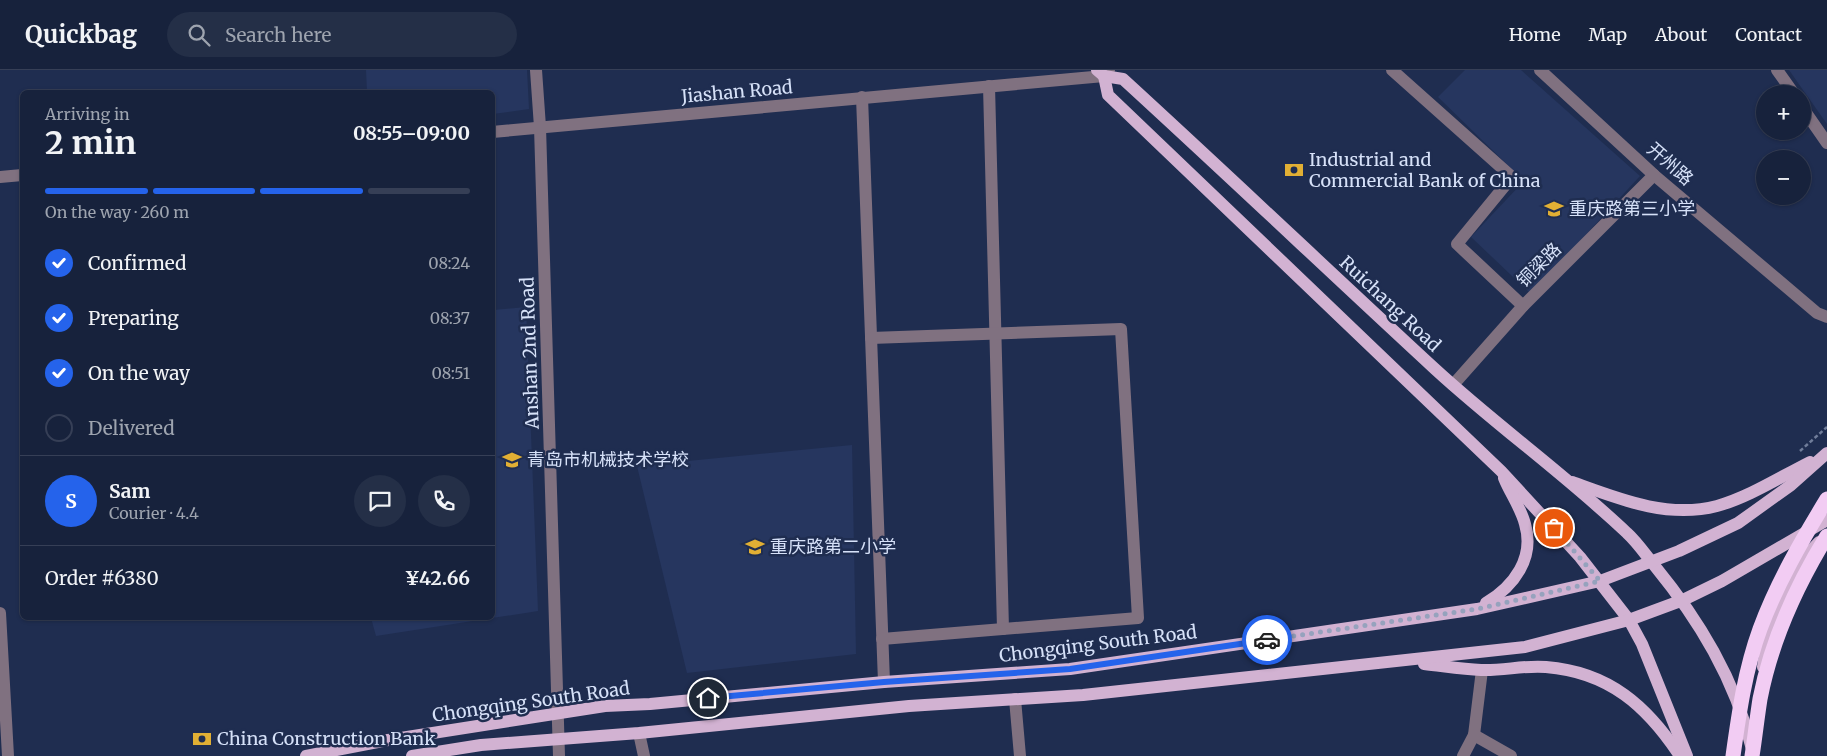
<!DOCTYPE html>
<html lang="en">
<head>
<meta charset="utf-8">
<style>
  body { margin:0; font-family:Merriweather,"Noto Sans SC",serif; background:#242f47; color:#f1f3f6; height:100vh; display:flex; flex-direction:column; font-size:19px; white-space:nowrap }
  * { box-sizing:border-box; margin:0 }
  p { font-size:16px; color:#9ea4af }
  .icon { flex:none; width:28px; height:28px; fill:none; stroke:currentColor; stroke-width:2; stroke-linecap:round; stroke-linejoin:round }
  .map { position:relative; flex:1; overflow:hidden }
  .sheet { position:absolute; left:20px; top:20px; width:475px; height:530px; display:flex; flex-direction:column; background:#17223c; border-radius:8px; box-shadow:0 1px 4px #0004,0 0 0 1px #363f56 }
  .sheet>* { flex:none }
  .controls { position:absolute; left:1756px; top:15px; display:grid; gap:10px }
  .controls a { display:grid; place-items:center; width:55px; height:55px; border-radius:50%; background:#17223c; box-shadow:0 1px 4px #0004,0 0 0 1px #363f56; font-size:25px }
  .pin { position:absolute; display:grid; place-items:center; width:42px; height:42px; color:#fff; margin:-21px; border:2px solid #fff; border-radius:50%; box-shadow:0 1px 5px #0007 }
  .courier { position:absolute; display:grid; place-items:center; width:50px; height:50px; margin:-25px; border:4px solid #2563eb; border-radius:50%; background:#fff; color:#222; box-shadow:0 1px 6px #0007 }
  .summary em { font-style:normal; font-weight:700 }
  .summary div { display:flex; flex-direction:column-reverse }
  .summary { display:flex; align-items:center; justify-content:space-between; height:85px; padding:0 25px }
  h1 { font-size:32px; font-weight:700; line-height:38px }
  .bar { display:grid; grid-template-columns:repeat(4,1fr); gap:8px 5px; align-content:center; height:60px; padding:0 25px }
  .bar i { height:6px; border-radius:4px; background:#363f56 }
  .bar .on { background:#2563eb }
  .bar p { grid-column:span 4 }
  .line { display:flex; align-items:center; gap:12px; padding:0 25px; border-top:1px solid #363f56 }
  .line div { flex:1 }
  .round { display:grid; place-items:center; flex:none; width:52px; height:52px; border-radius:26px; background:#242f47 }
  ol { padding:0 25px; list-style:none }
  li { display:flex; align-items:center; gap:15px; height:55px }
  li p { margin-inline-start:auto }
  li .icon { padding:5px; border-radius:50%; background:#2563eb; color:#fff; stroke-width:4 }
  li:last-child { color:#9ea4af }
  li i { width:28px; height:28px; border:2px solid #363f56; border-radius:50% }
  header { display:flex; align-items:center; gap:30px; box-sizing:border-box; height:70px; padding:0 25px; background:#17223c; border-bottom:1px solid #363f56 }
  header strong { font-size:24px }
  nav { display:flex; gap:28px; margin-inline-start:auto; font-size:18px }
  .search { width:350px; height:45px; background:#242f47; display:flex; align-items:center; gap:12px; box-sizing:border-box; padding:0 18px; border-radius:28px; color:#9ea4af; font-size:19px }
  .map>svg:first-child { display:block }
</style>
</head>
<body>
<header>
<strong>Quickbag</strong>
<div class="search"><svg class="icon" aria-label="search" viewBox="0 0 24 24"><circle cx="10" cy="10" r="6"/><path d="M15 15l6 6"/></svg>Search here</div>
<nav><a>Home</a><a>Map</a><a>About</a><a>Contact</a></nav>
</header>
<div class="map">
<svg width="1827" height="686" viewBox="0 0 1827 686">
  <rect width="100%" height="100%" fill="#1f2d50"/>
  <g fill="#26365f">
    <path d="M366,0H527L529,39L493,44L492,22H367Z"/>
    <path d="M1465,0H1521L1640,106L1531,224L1471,167L1524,111L1438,27Z"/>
    <path d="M1789,0H1827V54Z"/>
    <path d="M526,237L538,541L376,566L371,548H492L493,240Z"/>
    <path d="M852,375L856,584L687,603L637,396Z"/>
  </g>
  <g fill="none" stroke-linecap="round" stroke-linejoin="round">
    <path stroke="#707d9a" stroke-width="2.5" stroke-dasharray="4 2.5" stroke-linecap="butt" d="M1800,381L1827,357"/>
    <g stroke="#807180" stroke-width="12">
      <path d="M536,0L540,57L559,686"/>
      <path d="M1392,0L1512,107L1457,174L1523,236"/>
      <path d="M1540,0L1654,105L1817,243L1827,247"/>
      <path d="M1777,0L1794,24"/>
      <path d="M989,16L1003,559"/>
      <path d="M862,27L884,612"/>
      <path d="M1802,37L1827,73"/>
      <path d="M492,62L1104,6L1109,0"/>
      <path d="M0,107L22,105"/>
      <path d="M871,268L1121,259L1138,548L882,569"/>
      <path d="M1453,315L1523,236L1654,105"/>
      <path d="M0,543L8,686"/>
      <path d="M1015,629L1020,686"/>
      <path d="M639,663L644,686"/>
      <path d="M1474,665L1511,686"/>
      <path d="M1463,686L1474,665L1482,600"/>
    </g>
    <g stroke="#d2b2d2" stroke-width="12">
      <path d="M1097,0L1104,6L1123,9C1228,105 1331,203 1435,299C1497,356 1566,405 1627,463C1637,472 1645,484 1654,495C1699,550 1735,609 1752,679"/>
      <path d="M1104,6L1108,25L1501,401L1580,487L1629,550L1642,574L1687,686"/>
      <path d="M1572,412C1619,429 1667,449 1717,436C1749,427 1780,407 1810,392"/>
      <path d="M1486,533C1514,516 1535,488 1525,454C1521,438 1510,423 1504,408"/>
      <path d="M1424,594C1443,596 1462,599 1481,600C1503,601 1524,595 1546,597C1609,602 1647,636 1680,686"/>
      <path d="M1763,597C1769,551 1785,504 1819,472"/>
      <path d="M306,686L388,670L605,636L650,634L884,612L1070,599L1477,539L1600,511L1679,481L1738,453L1791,415L1827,383"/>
      <path d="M412,686L481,675L639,663L909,636L1083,625L1525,577L1629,550L1683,530L1722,511L1827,450"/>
    </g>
    <g stroke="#f2ccf3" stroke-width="15">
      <path d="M1733,686C1739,643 1745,600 1760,559C1777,513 1802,470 1827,429"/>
      <path d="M1752,686C1755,667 1757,648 1760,629C1771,572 1797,515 1827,466"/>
    </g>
  </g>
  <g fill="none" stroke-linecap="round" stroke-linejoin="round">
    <path stroke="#96a2bd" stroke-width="5" stroke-dasharray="0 9" d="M1267,570L1477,539L1600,511L1554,458"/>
    <path stroke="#2563eb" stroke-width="6" d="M708,628L884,612L1070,599L1267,570"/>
  </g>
  <defs>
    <g id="bank-bare" transform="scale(1.5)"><path d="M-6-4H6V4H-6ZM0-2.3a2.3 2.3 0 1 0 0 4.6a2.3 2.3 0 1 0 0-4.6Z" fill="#e1af34" stroke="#1f2d50" stroke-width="2.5" paint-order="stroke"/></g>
    <g id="school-bare" transform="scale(1.5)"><path d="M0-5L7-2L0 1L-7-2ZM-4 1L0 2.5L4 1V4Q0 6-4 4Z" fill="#e1af34" stroke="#1f2d50" stroke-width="2.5" paint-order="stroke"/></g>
  </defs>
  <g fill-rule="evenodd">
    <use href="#bank-bare" x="1294" y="100"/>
    <use href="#school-bare" x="1554" y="139"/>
    <use href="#school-bare" x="512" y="390"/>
    <use href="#school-bare" x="755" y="477"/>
    <use href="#bank-bare" x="202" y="669"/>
  </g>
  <g text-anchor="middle" stroke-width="5" stroke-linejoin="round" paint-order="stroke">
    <g font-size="18" fill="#d6e1f8" stroke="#1f2d50">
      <text transform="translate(737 22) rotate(-5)" y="6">Jiashan Road</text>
      <text transform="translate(1670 94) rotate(41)" y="6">开州路</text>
      <text transform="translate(1539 195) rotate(-45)" y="6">铜梁路</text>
      <text transform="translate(1390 234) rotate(43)" y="6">Ruichang Road</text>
      <text transform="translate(530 283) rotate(-92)" y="6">Anshan 2nd Road</text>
      <text transform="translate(1098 574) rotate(-7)" y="6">Chongqing South Road</text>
      <text transform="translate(531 632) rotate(-8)" y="6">Chongqing South Road</text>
    </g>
    <g font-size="18" fill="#d6e1f8" stroke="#1f2d50" text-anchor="start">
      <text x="1309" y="96">Industrial and<tspan x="1309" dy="21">Commercial Bank of China</tspan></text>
      <text x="1569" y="145">重庆路第三小学</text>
      <text x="527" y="396">青岛市机械技术学校</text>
      <text x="770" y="483">重庆路第二小学</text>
      <text x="217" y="675">China Construction Bank</text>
    </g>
  </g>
</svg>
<div class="controls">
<a>+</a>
<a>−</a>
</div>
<div class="pin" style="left:1554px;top:458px;background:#ea580c"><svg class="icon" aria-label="bag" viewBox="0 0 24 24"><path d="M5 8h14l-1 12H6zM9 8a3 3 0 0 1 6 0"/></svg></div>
<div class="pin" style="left:708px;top:628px;background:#1f2937"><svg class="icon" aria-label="home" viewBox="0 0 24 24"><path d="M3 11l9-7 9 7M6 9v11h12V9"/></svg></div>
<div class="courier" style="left:1267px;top:570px"><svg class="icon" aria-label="car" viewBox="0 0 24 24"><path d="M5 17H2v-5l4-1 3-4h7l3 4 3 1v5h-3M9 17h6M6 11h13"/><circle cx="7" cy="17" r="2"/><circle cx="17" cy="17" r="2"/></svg></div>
<section class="sheet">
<div class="summary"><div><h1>2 min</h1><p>Arriving in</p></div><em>08:55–09:00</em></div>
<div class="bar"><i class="on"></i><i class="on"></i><i class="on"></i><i></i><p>On the way · 260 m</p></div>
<ol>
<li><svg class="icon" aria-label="check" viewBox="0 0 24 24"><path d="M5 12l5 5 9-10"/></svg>Confirmed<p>08:24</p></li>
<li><svg class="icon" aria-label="check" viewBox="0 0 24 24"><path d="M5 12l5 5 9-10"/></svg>Preparing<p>08:37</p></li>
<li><svg class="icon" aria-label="check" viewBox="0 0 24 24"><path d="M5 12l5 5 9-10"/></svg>On the way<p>08:51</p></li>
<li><i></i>Delivered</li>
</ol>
<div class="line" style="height:90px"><b class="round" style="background:#2563eb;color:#fff">S</b><div><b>Sam</b><p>Courier · 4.4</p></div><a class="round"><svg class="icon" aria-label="chat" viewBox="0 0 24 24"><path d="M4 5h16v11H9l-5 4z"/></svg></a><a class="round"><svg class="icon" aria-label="phone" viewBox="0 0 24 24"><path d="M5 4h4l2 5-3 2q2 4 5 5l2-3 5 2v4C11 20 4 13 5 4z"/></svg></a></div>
<div class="line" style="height:65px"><div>Order #6380</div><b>¥42.66</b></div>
</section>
</div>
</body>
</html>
